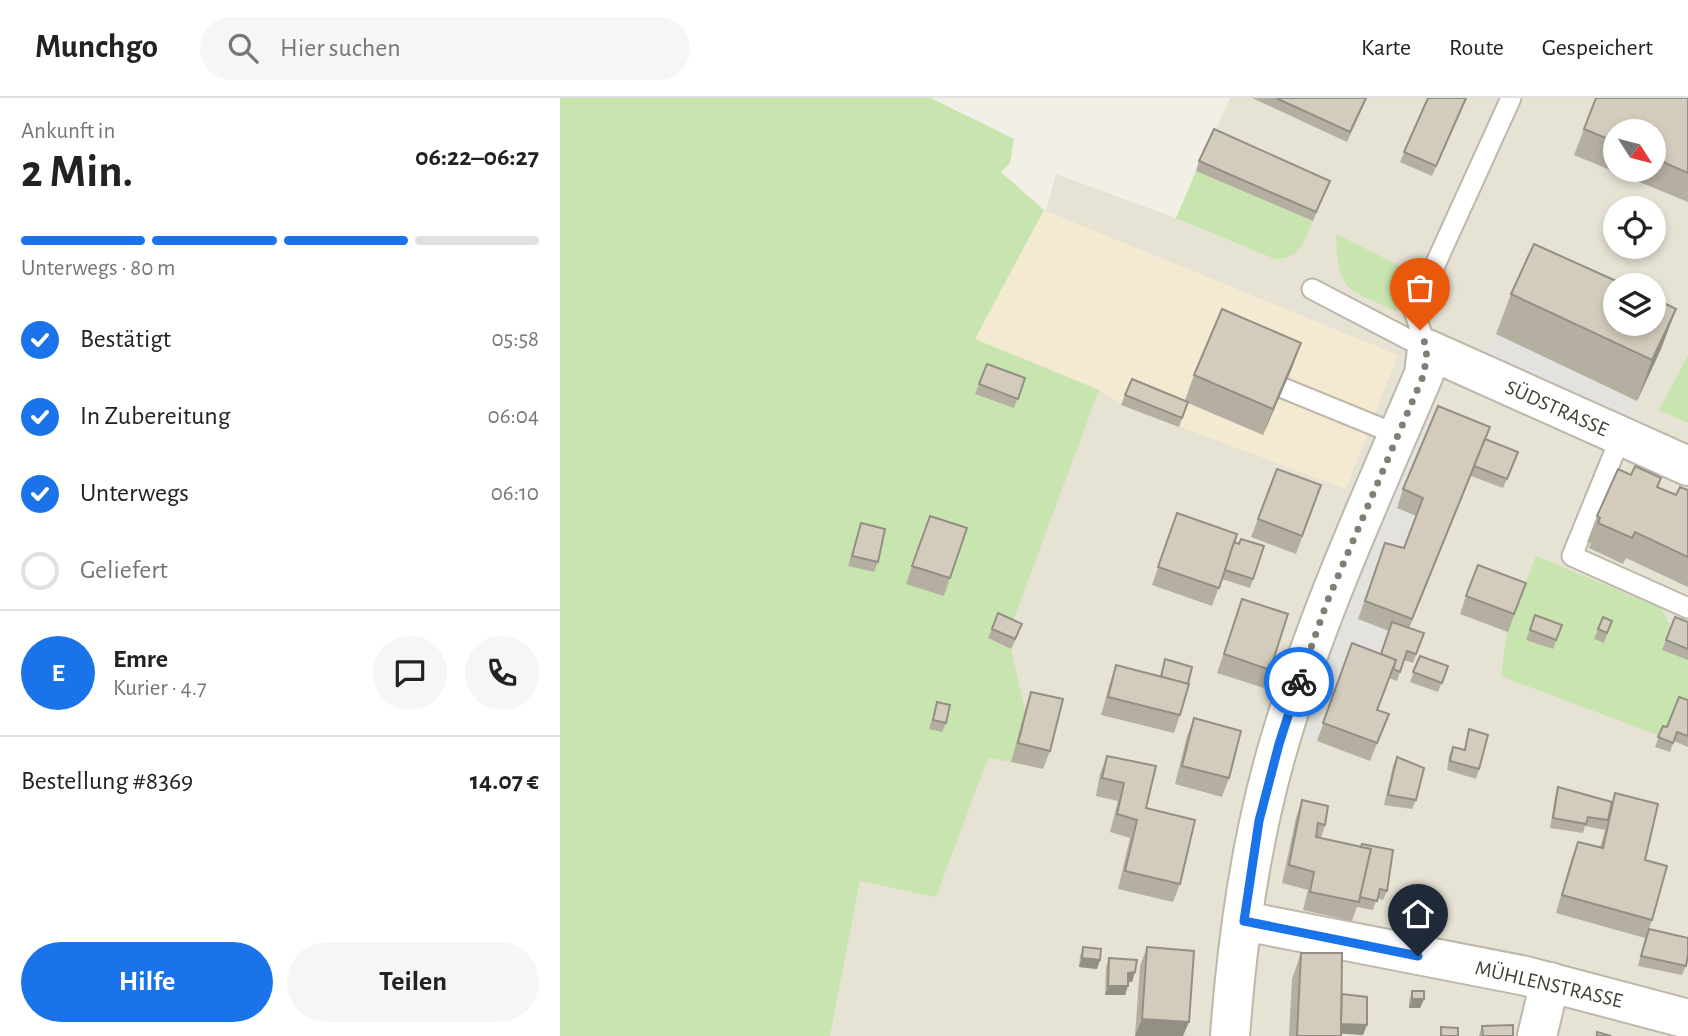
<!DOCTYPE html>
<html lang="de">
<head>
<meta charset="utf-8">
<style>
  body { margin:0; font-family:"Alegreya Sans",sans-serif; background:#f6f6f6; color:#222; height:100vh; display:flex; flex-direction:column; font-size:26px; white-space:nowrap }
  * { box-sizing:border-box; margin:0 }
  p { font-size:23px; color:#767676 }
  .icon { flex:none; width:38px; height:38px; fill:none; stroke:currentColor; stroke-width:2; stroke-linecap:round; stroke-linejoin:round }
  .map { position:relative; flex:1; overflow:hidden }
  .sheet { display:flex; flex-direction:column; background:#fff; width:560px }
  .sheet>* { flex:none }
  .needle { width:46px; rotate:126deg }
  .fabs { position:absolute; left:1043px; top:21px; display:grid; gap:14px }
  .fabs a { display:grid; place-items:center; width:63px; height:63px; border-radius:50%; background:#fff; box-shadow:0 4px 10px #0003; font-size:35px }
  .pin { position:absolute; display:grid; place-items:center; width:60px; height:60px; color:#fff; margin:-72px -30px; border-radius:50% 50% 50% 0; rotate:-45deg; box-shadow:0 0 7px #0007 }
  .pin .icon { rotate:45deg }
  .courier { position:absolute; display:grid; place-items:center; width:70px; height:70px; margin:-35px; border:5px solid #1a73e8; border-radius:50%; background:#fff; color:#222; box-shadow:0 2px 9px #0007 }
  .summary em { font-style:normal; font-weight:700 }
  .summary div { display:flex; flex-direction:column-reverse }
  .summary { display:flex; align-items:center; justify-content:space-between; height:119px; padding:0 21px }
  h1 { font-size:46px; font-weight:700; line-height:52px }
  .bar { display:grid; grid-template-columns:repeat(4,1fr); gap:10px 7px; align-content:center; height:84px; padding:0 21px }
  .bar i { height:9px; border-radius:5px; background:#e0e0e0 }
  .bar .current { background:#1a73e8 }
  .bar p { grid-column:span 4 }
  .line { display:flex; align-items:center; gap:18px; padding:0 21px; border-top:2px solid #e0e0e0 }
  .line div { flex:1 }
  .round { display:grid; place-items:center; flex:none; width:74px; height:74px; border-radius:37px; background:#f6f6f6 }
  ol { padding:0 21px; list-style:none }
  li { display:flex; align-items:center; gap:21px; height:77px }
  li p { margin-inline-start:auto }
  li .icon { padding:7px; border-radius:50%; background:#1a73e8; color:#fff; stroke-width:4 }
  li:last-child { color:#767676 }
  li i { width:38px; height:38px; border:4px solid #e0e0e0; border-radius:50% }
  .primary-button { display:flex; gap:14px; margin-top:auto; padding:14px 21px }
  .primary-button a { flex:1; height:80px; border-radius:42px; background:#1a73e8; color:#fff; font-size:28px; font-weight:700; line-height:80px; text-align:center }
  .primary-button a+a { background:#f6f6f6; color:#222 }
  header { display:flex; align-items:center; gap:42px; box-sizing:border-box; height:98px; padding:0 35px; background:#fff; border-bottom:2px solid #e0e0e0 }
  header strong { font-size:33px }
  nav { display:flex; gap:38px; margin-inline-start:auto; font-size:24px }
  .search { width:490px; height:63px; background:#f6f6f6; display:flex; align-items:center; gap:18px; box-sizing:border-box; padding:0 24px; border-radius:38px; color:#767676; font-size:26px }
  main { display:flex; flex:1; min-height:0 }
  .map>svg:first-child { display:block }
</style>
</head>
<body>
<header>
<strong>Munchgo</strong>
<div class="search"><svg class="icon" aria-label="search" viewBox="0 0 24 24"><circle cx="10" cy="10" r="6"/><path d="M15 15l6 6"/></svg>Hier suchen</div>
<nav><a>Karte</a><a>Route</a><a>Gespeichert</a></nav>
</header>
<main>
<section class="sheet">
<div class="summary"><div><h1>2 Min.</h1><p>Ankunft in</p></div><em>06:22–06:27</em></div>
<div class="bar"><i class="current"></i><i class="current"></i><i class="current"></i><i></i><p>Unterwegs · 80 m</p></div>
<ol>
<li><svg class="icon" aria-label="check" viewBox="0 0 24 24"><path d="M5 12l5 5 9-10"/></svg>Bestätigt<p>05:58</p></li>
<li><svg class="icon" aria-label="check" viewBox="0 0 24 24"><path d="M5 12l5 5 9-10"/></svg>In Zubereitung<p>06:04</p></li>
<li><svg class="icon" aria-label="check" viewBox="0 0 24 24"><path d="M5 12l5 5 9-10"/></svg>Unterwegs<p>06:10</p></li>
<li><i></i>Geliefert</li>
</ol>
<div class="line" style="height:126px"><b class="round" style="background:#1a73e8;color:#fff">E</b><div><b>Emre</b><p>Kurier · 4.7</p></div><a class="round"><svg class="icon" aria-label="chat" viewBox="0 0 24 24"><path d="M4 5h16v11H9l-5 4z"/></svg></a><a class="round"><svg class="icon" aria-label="phone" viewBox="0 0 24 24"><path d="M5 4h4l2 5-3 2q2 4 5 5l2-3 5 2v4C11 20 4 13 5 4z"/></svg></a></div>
<div class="line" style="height:91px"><div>Bestellung #8369</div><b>14.07 €</b></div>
<div class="primary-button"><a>Hilfe</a><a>Teilen</a></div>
</section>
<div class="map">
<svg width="1128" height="938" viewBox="0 0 1128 938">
  <rect width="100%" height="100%" fill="#f2f0e6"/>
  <path fill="#e6e2d4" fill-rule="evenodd" d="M670,0H1128V938H270L300,783L496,76L616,120ZM1055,33H1094V72H1055ZM1055,110H1094V149H1055ZM1055,187H1094V226H1055Z"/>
  <path fill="#f4e9d1" d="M484,112L838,257L786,391L561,307L539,292L415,241Z"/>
  <g fill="#c8e5b0">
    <path d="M0,0H371L454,41L450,65L441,74L484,112L415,241L539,292L450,531L428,540L451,551L465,612L451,664L428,660L376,799L300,783L270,938H0Z"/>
    <path d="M636,73L753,123C743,145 741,160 715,161L616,120Z"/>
    <path d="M776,136L854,175L836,213C786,191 778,194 776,136Z"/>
    <path d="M1128,257V325L1099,312Z"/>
    <path d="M976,458L1101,510L1128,562V613L1103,639L941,578L947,534Z"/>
  </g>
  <g fill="#e3e2de">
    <path d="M936,236L1077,303L1061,338L919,275Z"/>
    <path d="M860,321L872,326L857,418L837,468L819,463L798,521L829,533L814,575L786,564L757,643L744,639L794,486Z"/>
  </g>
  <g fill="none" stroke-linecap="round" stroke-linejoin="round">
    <g stroke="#bdb8a9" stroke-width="23">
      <g id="service">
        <path d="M752,191L867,251"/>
        <path d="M867,251L854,213L951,0"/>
        <path d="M723,290L838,337"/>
        <path d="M1061,338L1012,458L1128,510"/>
      </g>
    </g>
    <g stroke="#bdb8a9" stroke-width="42">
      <g id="minor">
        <path d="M684,823L966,878L1128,921"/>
        <path d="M670,938C677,843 692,737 719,646C756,519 812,398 864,276L867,251L1128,368"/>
        <path d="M977,938L990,884"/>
      </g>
    </g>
    <use href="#service" stroke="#fff" stroke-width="19"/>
    <use href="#minor" stroke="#fff" stroke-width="38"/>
  </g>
  <g fill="#b5afa2" fill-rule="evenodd">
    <path d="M692,0H807L787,44Z"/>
    <path d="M868,0H907L872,78L840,64Z"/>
    <path d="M1128,0V104L1014,57L1024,31ZM1055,33H1094V72H1055Z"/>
    <path d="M639,63L770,83L753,123L636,73Z"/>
    <path d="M951,196L1116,211L1101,251L1077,303L936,236Z"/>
    <path d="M741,245L732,270L703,337L628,305L619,329L561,307L565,297L625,302L634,277Z"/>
    <path d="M427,266L465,280L454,310L415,296Z"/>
    <path d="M926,341L958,354L943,390L911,378L849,530L864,535L853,565L844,562L837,583L829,580L817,612L829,616L810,663L757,643L792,545L821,556L829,533L798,521L825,445L844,450L856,418L837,410L843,391Z"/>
    <path d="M717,371L761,387L736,456L691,439Z"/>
    <path d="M1071,377L1116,397L1128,392V489L1066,460L1063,466L1029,450L1031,445L1027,444L1037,418Z"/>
    <path d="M617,415L674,444L679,446L704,448L690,490L662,481L652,508L592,487Z"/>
    <path d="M370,418L390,480L384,498L346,486Z"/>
    <path d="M301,425L318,464L314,474L288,468Z"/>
    <path d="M966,485L948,534L900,516L906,498Z"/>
    <path d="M682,501L710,572L704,590L657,575Z"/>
    <path d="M975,517L1002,527L993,551L966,542Z"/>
    <path d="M1043,519L1052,523L1044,545L1034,541Z"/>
    <path d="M1115,519L1128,524V562L1102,552Z"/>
    <path d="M432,531L459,535L451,551L428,540Z"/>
    <path d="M860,558L888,568L878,594L850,584Z"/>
    <path d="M605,561L628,586L620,617L614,635L541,617L550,585L556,567L600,578Z"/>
    <path d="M471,594L490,653L483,671L451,664L465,612Z"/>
    <path d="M1128,602V649L1114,643L1110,654L1095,649L1103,628L1107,629Z"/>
    <path d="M377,604L386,625L382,634L369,631Z"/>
    <path d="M634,620L669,680L662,699L615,686L627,638Z"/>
    <path d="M909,631L919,671L916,681L887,672L889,658L893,649L904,652L906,641Z"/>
    <path d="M547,658L586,710L620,786L613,804L558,791L570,740L550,734L558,703L536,698L540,676Z"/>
    <path d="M837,659L856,702L852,711L824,707L833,668Z"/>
    <path d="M998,689L1052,704L1055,695L1085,762L1092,822L1089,831L1126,868L1122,877L1078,868L1085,840L996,815L1011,762L1018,744L1040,750L1045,732L1025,728L1023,735L990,730L995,699Z"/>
    <path d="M742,702L765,727L761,740L827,793L823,802L817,800L813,812L797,809L792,823L743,812L748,792L722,785L736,720Z"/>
    <path d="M523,849L540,862L537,871L519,869L520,858Z"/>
    <path d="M587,849L623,938H575L580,868Z"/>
    <path d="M741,855L782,896L803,937L781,935V938H729L732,881Z"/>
    <path d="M549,860L575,874L572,884H568L565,897H545L546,869Z"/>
    <path d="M852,893L864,901L860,910H849V903Z"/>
    <path d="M922,928L953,938H919Z"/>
  </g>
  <g fill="#948f84">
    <path d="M1116,211L1101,251L1077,303L1092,262Z"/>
    <path d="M741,245L732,270L703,337L713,311Z"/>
    <path d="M930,329L923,347L845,539L852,521Z"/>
    <path d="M522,860L540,862L537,871L519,869Z"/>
    <path d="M575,874L572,884H565L568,875Z"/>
    <path d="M548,888H568L565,897H545Z"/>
    <path d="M852,901H864L860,910H849Z"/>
    <path d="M582,921L629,924L623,938H575Z"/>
    <path d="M776,926L807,927L803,937L773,935Z"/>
  </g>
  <g fill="#d3ccbc" stroke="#948f84" stroke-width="2">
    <path d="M716,0H806L790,34Z"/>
    <path d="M868,0H906L876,68L844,54Z"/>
    <path d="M1036,0H1128V75L1094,60V33H1055V44L1024,31Z"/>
    <path d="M654,31L770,83L756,114L639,63Z"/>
    <path d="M974,146L1065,187H1055V226H1094V200L1116,211L1092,262L951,196Z"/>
    <path d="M662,211L741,245L713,311L634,277Z"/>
    <path d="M427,266L465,280L458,301L419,286Z"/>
    <path d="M572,281L628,304L622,320L565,297Z"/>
    <path d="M878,308L930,329L852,521L805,503L825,445L844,450L863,400L843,391Z"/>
    <path d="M925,341L958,354L947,381L914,368Z"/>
    <path d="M1075,368L1101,380L1097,389L1116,397L1120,389L1128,392V459L1075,434L1072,440L1038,425L1040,420L1037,418L1058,371L1071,377Z"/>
    <path d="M717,371L761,387L742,438L698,421Z"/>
    <path d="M617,415L677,436L659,490L598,469Z"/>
    <path d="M370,418L407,430L390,480L352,468Z"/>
    <path d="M301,425L325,431L318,464L292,458Z"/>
    <path d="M681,441L704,448L693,481L665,472L674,444L679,446Z"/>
    <path d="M918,467L966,485L954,516L906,498Z"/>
    <path d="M682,501L728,516L710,572L664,556Z"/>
    <path d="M438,515L462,526L455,541L432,531Z"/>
    <path d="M975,517L1002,527L996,542L970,532Z"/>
    <path d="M1043,519L1052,523L1047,535L1038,531Z"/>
    <path d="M1115,519L1128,524V551L1106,542Z"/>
    <path d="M832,524L864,535L856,556L847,553L840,574L833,571L836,562L821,556Z"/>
    <path d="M792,545L836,562L817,612L829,616L817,645L763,625Z"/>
    <path d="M860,558L888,568L882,585L853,574Z"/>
    <path d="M605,561L632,569L628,586L601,579Z"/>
    <path d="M556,567L629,586L620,617L548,599Z"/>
    <path d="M471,594L503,601L490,653L458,645Z"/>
    <path d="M1119,599L1128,602V638L1117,634L1113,645L1098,639L1103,628L1107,629Z"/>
    <path d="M377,604L390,607L386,625L373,622Z"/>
    <path d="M634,620L681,633L669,680L622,668Z"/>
    <path d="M909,631L928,637L919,671L890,663L893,649L905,652Z"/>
    <path d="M547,658L596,668L586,710L635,722L620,786L565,773L577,722L557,716L564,685L542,680Z"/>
    <path d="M837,659L864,670L856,702L828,697Z"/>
    <path d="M998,689L1052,704L1048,722L1028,719L1026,726L993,720Z"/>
    <path d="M1055,695L1098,706L1085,762L1107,768L1092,822L1002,797L1018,744L1043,750Z"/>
    <path d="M742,702L768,708L765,727L758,725L756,739L811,751L799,804L750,794L754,774L729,767Z"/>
    <path d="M802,746L833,752L827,793L820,791L817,803L800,799L811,751L801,749Z"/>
    <path d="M1089,831L1128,840V857L1126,868L1081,858Z"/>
    <path d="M523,849L541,851L540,862L522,860Z"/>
    <path d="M587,849L634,853L629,924L582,921Z"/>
    <path d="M741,855H782L781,938H737Z"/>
    <path d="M549,860L577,862L575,874L568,875V888H548Z"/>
    <rect x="852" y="893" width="12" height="8"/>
    <path d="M782,896L807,899V927L781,926Z"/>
    <path d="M953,927V938H923L922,928Z"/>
    <path d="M881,929L898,930V938H881Z"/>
    <path d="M1037,934L1051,938H1037Z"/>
  </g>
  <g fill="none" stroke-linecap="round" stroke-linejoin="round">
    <path stroke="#827e73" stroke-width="7" stroke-dasharray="0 12.6" d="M739,584L767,504L864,276L867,251L860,232"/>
    <path stroke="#1a73e8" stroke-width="9" d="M739,584L719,646L699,723L684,823L858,858"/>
  </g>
  <g text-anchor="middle" stroke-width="6" stroke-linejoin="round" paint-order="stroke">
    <g font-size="21" fill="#454035" stroke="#fff">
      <text transform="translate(997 310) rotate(24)" y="7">SÜDSTRASSE</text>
      <text transform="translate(989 886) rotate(13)" y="7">MÜHLENSTRASSE</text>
    </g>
  </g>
</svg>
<div class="fabs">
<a><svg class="needle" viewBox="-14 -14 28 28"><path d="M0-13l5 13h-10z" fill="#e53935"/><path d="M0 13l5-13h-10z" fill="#767676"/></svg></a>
<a><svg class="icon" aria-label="locate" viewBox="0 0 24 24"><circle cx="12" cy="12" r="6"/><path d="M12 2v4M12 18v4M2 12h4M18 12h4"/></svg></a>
<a><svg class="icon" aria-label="layers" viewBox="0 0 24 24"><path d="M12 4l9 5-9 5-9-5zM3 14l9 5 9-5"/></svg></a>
</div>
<div class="pin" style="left:860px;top:232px;background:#ea580c"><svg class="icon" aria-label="bag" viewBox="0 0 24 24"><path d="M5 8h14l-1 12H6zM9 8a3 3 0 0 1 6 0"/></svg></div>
<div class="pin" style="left:858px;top:858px;background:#1f2937"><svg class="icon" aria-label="home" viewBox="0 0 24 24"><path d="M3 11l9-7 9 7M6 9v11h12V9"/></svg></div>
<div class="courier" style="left:739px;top:584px"><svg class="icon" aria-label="bike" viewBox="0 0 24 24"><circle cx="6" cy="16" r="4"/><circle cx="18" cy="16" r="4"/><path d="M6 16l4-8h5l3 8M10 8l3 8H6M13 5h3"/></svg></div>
</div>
</main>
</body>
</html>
